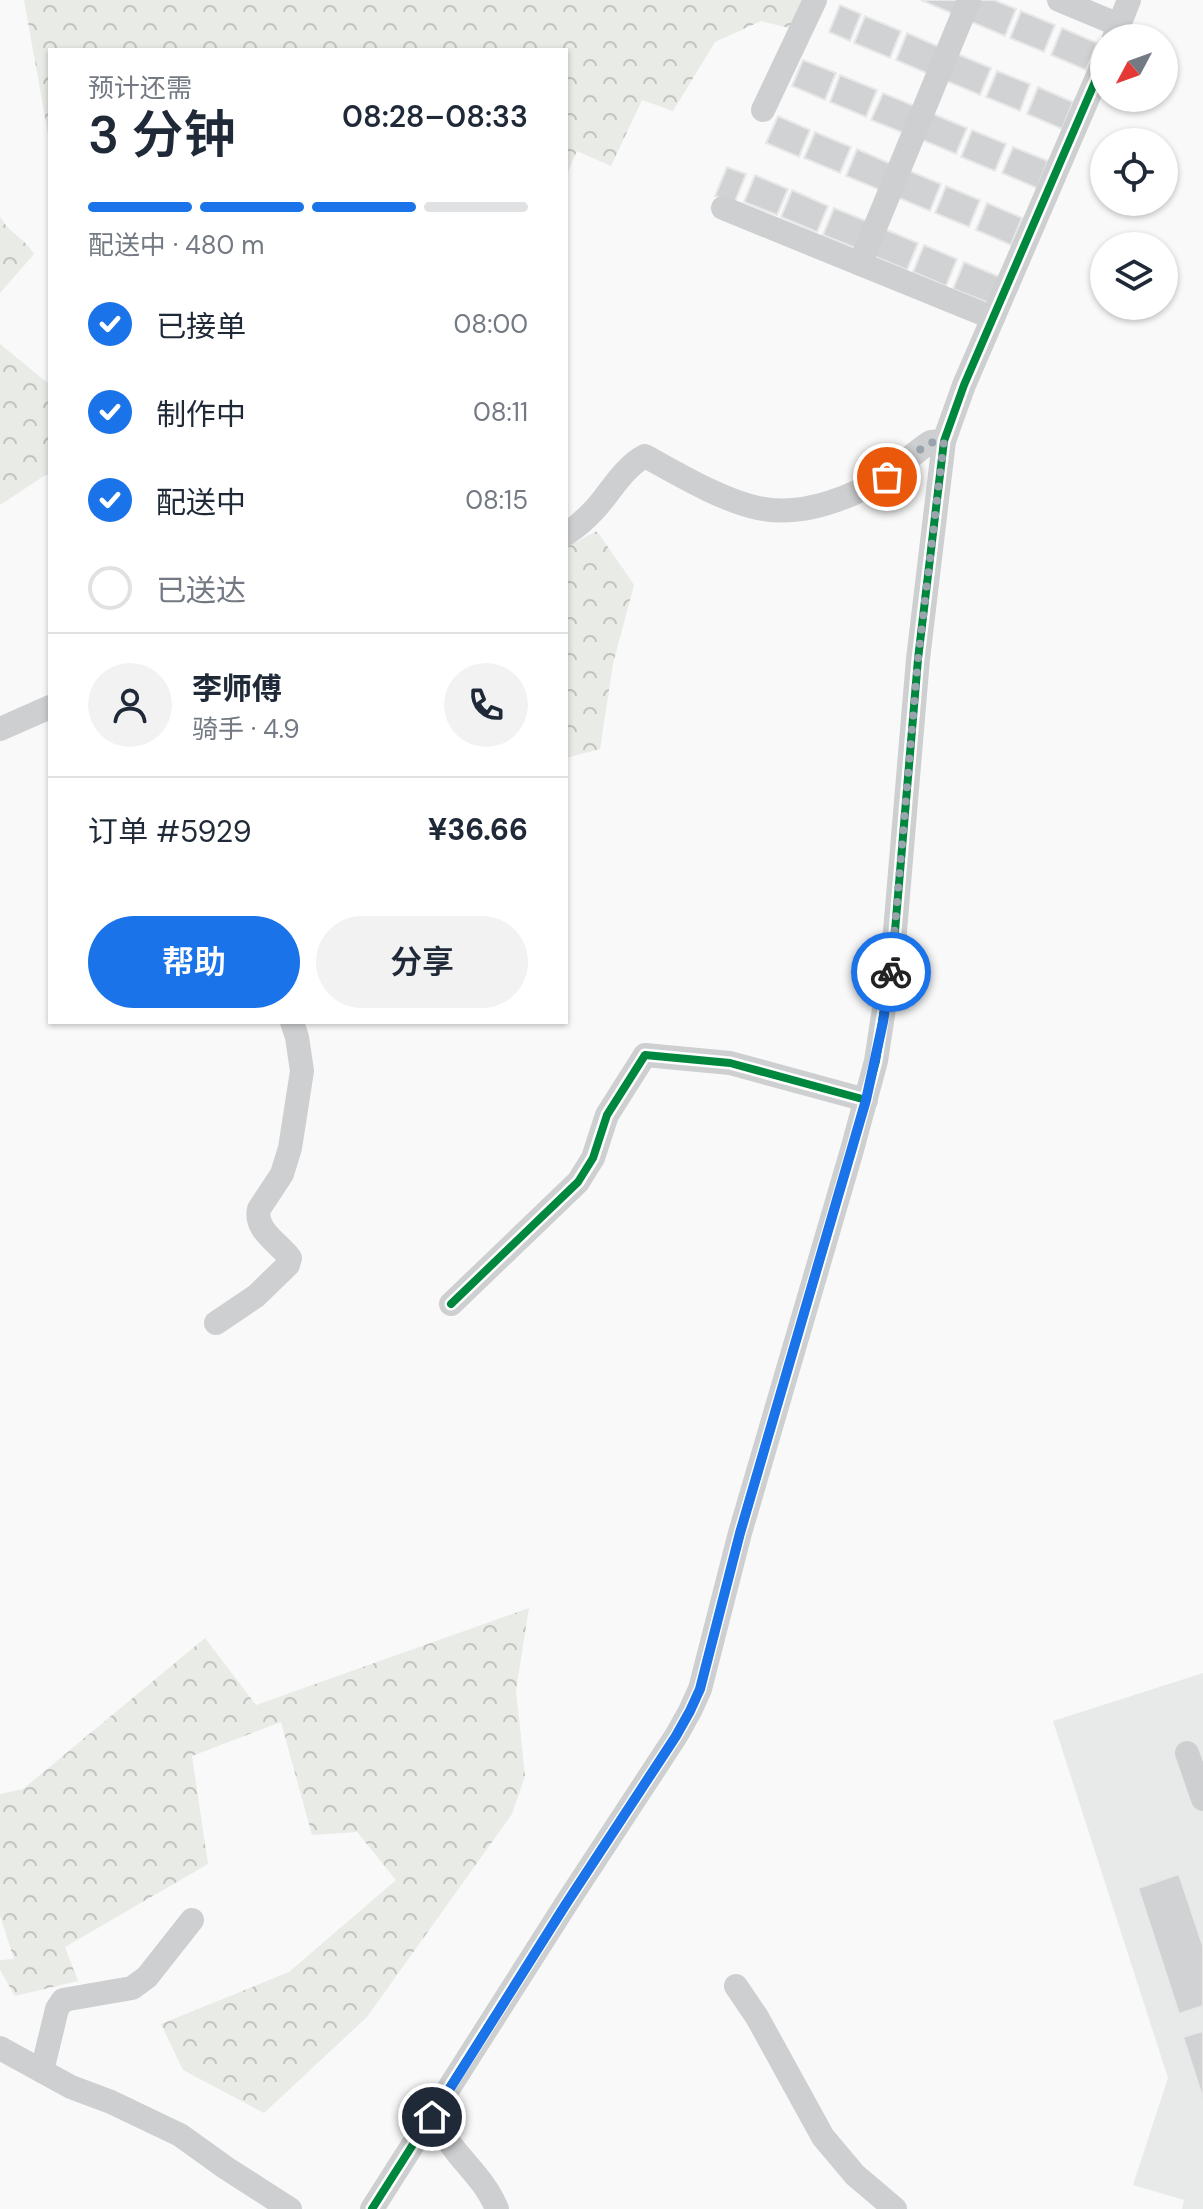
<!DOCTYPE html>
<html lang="zh">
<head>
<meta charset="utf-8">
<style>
  body { margin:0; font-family:"DM Sans","Noto Sans SC",sans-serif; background:#f2f2f3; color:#1f2937; height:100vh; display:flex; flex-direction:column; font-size:30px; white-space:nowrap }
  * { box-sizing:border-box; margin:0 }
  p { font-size:26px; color:#747a83 }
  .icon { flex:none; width:44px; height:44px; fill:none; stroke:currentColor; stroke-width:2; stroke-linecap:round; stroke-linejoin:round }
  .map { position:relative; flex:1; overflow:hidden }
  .drawer { position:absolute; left:48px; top:48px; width:520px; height:976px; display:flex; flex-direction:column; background:#fff; border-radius:0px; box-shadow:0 2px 6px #0004 }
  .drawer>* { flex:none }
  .needle { width:52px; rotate:229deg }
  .fabs { position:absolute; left:1090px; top:24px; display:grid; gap:16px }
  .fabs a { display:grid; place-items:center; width:88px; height:88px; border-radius:50%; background:#fff; box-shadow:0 2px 6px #0004; font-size:40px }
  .pin { position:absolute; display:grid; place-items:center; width:68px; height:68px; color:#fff; margin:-34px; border:4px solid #fff; border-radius:50%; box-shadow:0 2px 8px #0007 }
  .courier { position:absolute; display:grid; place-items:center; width:80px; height:80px; margin:-40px; border:6px solid #1a73e8; border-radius:50%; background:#fff; color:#222; box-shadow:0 2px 10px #0007 }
  .headline em { font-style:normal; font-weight:600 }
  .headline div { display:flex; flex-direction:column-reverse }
  .headline { display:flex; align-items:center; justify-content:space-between; height:136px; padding:0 40px }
  h1 { font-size:52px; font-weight:600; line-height:60px }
  .bar { display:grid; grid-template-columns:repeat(4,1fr); gap:12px 8px; align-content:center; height:96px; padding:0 40px }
  .bar i { height:10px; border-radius:6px; background:#e0e1e3 }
  .bar .current { background:#1a73e8 }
  .bar p { grid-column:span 4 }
  .line { display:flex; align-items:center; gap:20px; padding:0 40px; border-top:2px solid #e0e1e3 }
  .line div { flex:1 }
  .round { display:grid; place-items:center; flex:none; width:84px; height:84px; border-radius:42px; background:#f2f2f3 }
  ol { padding:0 40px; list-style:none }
  li { display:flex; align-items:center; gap:24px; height:88px }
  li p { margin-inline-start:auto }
  li .icon { padding:8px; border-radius:50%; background:#1a73e8; color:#fff; stroke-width:4 }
  li:last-child { color:#747a83 }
  li i { width:44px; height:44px; border:4px solid #e0e1e3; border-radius:50% }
  .button { display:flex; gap:16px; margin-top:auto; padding:16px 40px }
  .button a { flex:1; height:92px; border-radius:48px; background:#1a73e8; color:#fff; font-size:32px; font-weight:600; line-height:92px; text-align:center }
  .button a+a { background:#f2f2f3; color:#1f2937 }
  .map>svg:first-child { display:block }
</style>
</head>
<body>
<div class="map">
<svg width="1203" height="2209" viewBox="0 0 1203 2209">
  <defs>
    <pattern id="forest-crowns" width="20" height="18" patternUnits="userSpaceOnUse" patternTransform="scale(2)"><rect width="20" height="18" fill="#e8ebe6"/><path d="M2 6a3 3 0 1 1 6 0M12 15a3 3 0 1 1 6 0" fill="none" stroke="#c0c3c0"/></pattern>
  </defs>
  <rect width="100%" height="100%" fill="#f9f9f9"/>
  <path fill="#e8e9e9" d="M1203,1673V2209H1182L1184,2200L1133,2185L1168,2078L1053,1721Z"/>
  <g fill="url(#forest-crowns)">
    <path d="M24,0H802L789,28L761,21L715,42L673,111L642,100L611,166L577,151L566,176V50H50V145Z"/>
    <path d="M0,216C7,232 26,239 34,254L0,293Z"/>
    <path d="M0,344L50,385V472L0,505Z"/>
    <path d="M597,531L634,585L613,664L600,749L566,758V547Z"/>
    <path d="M529,1608L516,1690L525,1776L512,1814L367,2017L264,2113L183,2070L161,2024L289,1972L396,1880L357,1832L312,1835L281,1722L192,1756L208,1864L65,1947L78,1981L15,1996L0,1970V1960L14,1959L0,1916V1794L23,1789L205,1638L256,1705Z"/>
  </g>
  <g fill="#d0d2d3" stroke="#e8e8e8" stroke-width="2">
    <path d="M921,0H962L956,15Z"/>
    <path d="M977,0H994L1016,9L1005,36L969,21Z"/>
    <path d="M840,5L861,14L850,41L829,32Z"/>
    <path d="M1021,11L1055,25L1044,52L1010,38Z"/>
    <path d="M865,16L901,31L890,58L854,43Z"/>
    <path d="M1062,28L1097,43L1086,70L1051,55Z"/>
    <path d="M907,33L942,48L931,75L896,60Z"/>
    <path d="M955,53L991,68L980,95L944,80Z"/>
    <path d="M803,60L836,73L825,100L792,86Z"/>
    <path d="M997,71L1030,84L1020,111L986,97Z"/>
    <path d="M840,75L877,90L866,117L830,102Z"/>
    <path d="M1038,87L1073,102L1062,129L1027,114Z"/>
    <path d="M883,93L917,107L906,134L871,120Z"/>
    <path d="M931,113L967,128L956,154L920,139Z"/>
    <path d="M778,116L810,130L799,157L766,143Z"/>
    <path d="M972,130L1006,144L995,171L961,157Z"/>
    <path d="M815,132L851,147L840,173L804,158Z"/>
    <path d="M1013,147L1048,161L1037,188L1002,173Z"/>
    <path d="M857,149L891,164L880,190L846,176Z"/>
    <path d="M727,167L746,174L734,204L715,196Z"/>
    <path d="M905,169L941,184L930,211L894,196Z"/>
    <path d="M755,175L788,189L777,215L744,202Z"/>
    <path d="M946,186L980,200L969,227L935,213Z"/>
    <path d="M792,190L828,206L817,232L781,217Z"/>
    <path d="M987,203L1022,218L1011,245L976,230Z"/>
    <path d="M834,208L869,222L858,249L823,235Z"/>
    <path d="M882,228L918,243L907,270L871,255Z"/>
    <path d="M924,245L957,259L946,286L913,272Z"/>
    <path d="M964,262L1000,277L989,303L953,289Z"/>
    <path d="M1179,1874L1203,1946V2006L1179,2014L1138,1888Z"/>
    <path d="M1203,2031V2099L1183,2037Z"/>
  </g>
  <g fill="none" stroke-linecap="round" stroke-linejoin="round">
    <g stroke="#cecfd0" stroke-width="24">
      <path d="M1059,0L1119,25"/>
      <path d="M1114,38L1129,0"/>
      <path d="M763,110L815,0"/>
      <path d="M723,208L993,318"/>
      <path d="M860,264L969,0"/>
      <path d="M566,534C577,527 587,518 596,508C611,491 624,467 645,456C678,474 721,500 758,508C800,517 845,500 882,479C894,472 923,445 931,442C935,441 940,442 944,441"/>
      <path d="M0,729L50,707"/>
      <path d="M451,1304L578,1182L593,1158L607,1115L645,1055L730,1063L866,1100"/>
      <path d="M216,1323L256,1296L288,1265L290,1258C279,1243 254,1230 259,1209L282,1174L290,1148L302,1071L297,1037L292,1022"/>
      <path d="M1187,1753L1203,1799"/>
      <path d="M736,1986L757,2017L823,2137L855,2175L895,2209"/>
      <path d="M0,2048L71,2087L111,2102L180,2135L226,2168L290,2209"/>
      <path d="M42,2071L57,2009L63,2000L132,1988L147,1977L192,1920"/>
      <path d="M432,2117C441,2130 449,2143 459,2155C474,2173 488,2187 497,2209"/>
      <path d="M372,2209L566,1904L676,1736L690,1711L700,1689L740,1533L852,1150L876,1061L894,943L918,659L944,441L964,385L1104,61"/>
    </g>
    <g stroke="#fff" stroke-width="13">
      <g id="cycleway">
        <path d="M451,1304L578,1182L593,1158L607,1115L645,1055L730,1063L866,1100"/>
        <path d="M372,2209L566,1904L676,1736L690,1711L700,1689L740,1533L852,1150L876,1061L894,943L918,659L944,441L964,385L1104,61"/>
      </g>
    </g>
    <use href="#cycleway" stroke="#00873e" stroke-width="8"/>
  </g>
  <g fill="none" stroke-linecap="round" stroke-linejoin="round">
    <path stroke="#99a4ac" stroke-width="8" stroke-dasharray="0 14.4" d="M887,477L928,443L944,441L918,659L891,972"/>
    <path stroke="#1a73e8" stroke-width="10" d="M432,2117L566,1904L676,1736L690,1711L700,1689L740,1533L866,1100L883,1022L891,972"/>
  </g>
</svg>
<div class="fabs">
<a><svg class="needle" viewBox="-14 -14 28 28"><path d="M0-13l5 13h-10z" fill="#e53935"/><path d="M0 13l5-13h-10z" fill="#747a83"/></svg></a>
<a><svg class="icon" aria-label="locate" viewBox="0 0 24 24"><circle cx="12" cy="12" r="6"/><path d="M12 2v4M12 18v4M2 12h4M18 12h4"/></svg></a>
<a><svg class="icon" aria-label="layers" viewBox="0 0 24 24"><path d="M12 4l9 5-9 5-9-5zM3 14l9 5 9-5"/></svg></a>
</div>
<div class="pin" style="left:887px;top:477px;background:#ea580c"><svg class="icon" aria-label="bag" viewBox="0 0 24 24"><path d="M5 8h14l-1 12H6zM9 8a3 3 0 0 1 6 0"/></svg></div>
<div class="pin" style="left:432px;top:2117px;background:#1f2937"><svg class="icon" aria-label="home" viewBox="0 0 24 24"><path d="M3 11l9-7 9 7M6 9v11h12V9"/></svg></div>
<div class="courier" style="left:891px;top:972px"><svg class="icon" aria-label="bike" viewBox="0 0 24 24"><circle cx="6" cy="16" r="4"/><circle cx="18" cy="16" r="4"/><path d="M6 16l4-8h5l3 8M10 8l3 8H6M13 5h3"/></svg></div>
<section class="drawer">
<div class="headline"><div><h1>3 分钟</h1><p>预计还需</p></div><em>08:28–08:33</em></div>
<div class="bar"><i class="current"></i><i class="current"></i><i class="current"></i><i></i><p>配送中 · 480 m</p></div>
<ol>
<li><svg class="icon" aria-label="check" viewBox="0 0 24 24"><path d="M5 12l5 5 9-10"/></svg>已接单<p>08:00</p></li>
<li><svg class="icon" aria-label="check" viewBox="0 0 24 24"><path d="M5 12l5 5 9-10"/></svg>制作中<p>08:11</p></li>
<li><svg class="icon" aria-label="check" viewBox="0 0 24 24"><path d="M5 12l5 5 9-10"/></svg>配送中<p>08:15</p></li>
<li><i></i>已送达</li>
</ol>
<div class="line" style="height:144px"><a class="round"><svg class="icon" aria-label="person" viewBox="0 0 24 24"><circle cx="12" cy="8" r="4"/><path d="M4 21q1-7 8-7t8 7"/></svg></a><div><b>李师傅</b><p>骑手 · 4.9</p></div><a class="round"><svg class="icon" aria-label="phone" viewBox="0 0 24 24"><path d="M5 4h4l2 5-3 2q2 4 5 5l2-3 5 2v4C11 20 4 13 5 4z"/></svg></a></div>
<div class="line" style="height:104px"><div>订单 #5929</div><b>¥36.66</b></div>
<div class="button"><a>帮助</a><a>分享</a></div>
</section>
</div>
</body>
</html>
